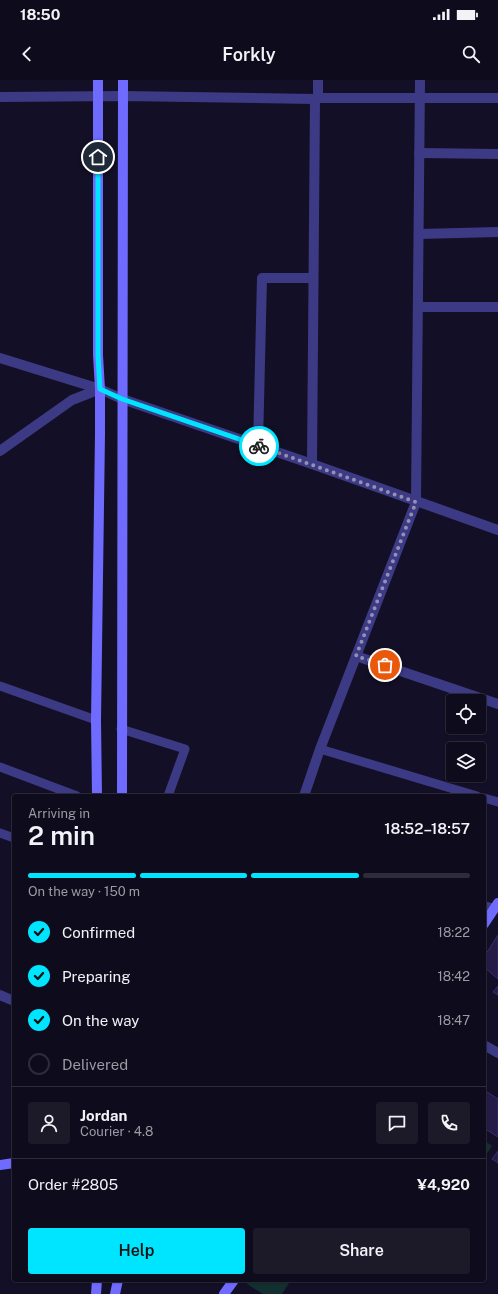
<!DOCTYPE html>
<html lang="en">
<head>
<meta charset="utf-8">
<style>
  body { margin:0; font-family:"Public Sans",sans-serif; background:#1c1929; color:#f1f3f6; height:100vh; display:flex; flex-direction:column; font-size:15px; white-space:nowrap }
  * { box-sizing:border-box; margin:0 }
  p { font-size:13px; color:#9b9ba3 }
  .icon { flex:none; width:22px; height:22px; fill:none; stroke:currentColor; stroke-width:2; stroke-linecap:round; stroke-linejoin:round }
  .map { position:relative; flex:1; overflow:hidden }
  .details { position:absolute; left:12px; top:714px; width:474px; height:488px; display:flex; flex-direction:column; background:#0e0b1c; border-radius:4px; box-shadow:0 1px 3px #0004,0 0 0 1px #2e2b3b }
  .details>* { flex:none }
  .tools { position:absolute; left:446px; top:614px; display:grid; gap:8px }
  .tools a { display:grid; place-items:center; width:40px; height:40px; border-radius:4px; background:#0e0b1c; box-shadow:0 1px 3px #0004,0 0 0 1px #2e2b3b; font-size:20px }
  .pin { position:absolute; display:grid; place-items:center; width:34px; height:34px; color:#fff; margin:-17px; border:2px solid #fff; border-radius:50%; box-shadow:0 1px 4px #0007 }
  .courier { position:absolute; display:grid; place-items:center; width:40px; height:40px; margin:-20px; border:3px solid #00e5ff; border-radius:50%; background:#fff; color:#222; box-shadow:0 1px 5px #0007 }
  .headline em { font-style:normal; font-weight:600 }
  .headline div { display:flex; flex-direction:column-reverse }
  .headline { display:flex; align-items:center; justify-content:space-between; height:68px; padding:0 16px }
  h1 { font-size:26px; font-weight:600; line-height:30px }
  .bar { display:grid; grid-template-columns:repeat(4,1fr); gap:6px 4px; align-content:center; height:48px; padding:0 16px }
  .bar i { height:5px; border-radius:3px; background:#2e2b3b }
  .bar .current { background:#00e5ff }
  .bar p { grid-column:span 4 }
  .line { display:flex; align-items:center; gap:10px; padding:0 16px; border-top:1px solid #2e2b3b }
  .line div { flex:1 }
  .round { display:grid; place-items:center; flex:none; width:42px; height:42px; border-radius:4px; background:#1c1929 }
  ol { padding:0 16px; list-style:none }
  li { display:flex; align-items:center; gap:12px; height:44px }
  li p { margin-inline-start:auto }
  li .icon { padding:4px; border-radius:50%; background:#00e5ff; color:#111; stroke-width:4 }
  li:last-child { color:#9b9ba3 }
  li i { width:22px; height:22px; border:2px solid #2e2b3b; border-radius:50% }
  .cta { display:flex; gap:8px; margin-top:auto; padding:8px 16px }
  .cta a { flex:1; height:46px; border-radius:4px; background:#00e5ff; color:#111; font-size:16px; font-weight:600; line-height:46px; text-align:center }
  .cta a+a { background:#1c1929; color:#f1f3f6 }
  .status { display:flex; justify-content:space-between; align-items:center; height:28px; padding:0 20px; background:#0e0b1c; direction:ltr }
  .status svg { height:11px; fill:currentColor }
  header { display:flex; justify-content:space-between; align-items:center; height:52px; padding:0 16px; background:#0e0b1c; font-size:18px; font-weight:600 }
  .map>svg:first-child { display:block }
</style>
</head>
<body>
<div class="status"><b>18:50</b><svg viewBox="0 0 49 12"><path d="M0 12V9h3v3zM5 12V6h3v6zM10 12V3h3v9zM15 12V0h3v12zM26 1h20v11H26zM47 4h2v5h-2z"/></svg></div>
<header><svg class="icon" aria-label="back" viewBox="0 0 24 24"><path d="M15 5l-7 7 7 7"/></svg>Forkly<svg class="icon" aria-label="search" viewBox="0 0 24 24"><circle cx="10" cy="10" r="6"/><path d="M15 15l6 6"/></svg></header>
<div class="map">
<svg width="498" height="1214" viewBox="0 0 498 1214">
  <rect width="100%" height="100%" fill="#130f26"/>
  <g fill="#12302f">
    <path d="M484,1060L492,1066L484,1078Z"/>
    <path d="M249,1200H291L282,1214H263L247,1204Z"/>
  </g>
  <g fill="#241b47" stroke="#3b2d73">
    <path d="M498,855V899L484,887V877Z"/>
    <path d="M498,906V915L493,912Z"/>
    <path d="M484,1010L498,1019V1057L484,1048Z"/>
    <path d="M498,1071V1083L492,1079Z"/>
  </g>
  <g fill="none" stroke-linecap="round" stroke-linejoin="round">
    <g stroke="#3d3a85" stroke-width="9">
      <path d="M0,606L96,640"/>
      <path d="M121,649L185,669L168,716"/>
      <path d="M320,669L477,716"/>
      <path d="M0,687L77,716"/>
      <path d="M484,718L498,722"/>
      <path d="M0,753L14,758"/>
    </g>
    <g stroke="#3d3a85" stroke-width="10">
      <path d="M318,0V18"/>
      <path d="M0,17L123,16L315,19L318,18H498"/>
      <path d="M419,73L498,74"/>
      <path d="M419,154L498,152"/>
      <path d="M418,227H498"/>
      <path d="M0,278L100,309L122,319L312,384L498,450"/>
      <path d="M258,365L262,198H313"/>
      <path d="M0,371L72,320L100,309"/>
      <path d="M312,384L315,19"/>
      <path d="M356,576L498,624"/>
      <path d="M304,716L320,669L416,422L420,0"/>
      <path d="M484,826L494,829"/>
      <path d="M0,915L14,921"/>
      <path d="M484,965L498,973"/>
    </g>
    <g stroke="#6f6bff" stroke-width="10">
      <path d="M97,716L96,640L100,354V309L98,275V0"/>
      <path d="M122,716L123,0"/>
      <path d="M484,844L498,823"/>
      <path d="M0,1085L14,1083"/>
      <path d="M96,1214L97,1200"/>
      <path d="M115,1214L118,1200"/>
      <path d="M224,1214L234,1200"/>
    </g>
  </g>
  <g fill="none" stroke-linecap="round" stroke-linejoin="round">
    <path stroke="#948fb3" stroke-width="4" stroke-dasharray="0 7.2" d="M259,366L416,422L356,576L385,585"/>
    <path stroke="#00e5ff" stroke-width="5" d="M98,77V275L100,309L122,319L259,366"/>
  </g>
</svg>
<div class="tools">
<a><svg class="icon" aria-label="locate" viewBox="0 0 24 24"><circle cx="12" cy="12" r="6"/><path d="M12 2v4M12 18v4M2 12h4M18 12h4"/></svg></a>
<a><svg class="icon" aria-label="layers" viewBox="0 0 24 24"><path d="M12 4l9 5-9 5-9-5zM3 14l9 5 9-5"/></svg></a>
</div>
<div class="pin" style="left:385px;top:585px;background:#ea580c"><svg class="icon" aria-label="bag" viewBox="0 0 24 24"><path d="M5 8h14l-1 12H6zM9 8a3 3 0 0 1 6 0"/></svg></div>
<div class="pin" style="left:98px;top:77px;background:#1f2937"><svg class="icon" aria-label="home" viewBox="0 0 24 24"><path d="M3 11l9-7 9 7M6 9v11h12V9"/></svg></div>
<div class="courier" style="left:259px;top:366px"><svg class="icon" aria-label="bike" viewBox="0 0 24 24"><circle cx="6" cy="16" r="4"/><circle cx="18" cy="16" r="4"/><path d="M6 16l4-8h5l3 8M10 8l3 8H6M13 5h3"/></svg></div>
<section class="details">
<div class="headline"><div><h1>2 min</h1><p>Arriving in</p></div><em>18:52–18:57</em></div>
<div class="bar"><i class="current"></i><i class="current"></i><i class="current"></i><i></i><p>On the way · 150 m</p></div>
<ol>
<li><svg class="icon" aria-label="check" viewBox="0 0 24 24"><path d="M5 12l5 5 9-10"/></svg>Confirmed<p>18:22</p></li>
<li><svg class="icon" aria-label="check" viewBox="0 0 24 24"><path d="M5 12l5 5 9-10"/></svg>Preparing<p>18:42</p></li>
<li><svg class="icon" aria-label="check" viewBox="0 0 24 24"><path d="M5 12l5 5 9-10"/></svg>On the way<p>18:47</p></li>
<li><i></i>Delivered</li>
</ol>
<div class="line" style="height:72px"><a class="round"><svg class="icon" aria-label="person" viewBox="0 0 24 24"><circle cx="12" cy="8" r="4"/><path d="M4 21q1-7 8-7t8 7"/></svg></a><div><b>Jordan</b><p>Courier · 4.8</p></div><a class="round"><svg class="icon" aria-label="chat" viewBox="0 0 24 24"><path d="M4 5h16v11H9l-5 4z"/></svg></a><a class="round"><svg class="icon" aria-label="phone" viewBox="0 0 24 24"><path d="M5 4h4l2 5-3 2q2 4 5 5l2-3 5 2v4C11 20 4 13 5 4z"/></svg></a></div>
<div class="line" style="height:52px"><div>Order #2805</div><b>¥4,920</b></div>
<div class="cta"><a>Help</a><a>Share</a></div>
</section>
</div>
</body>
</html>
